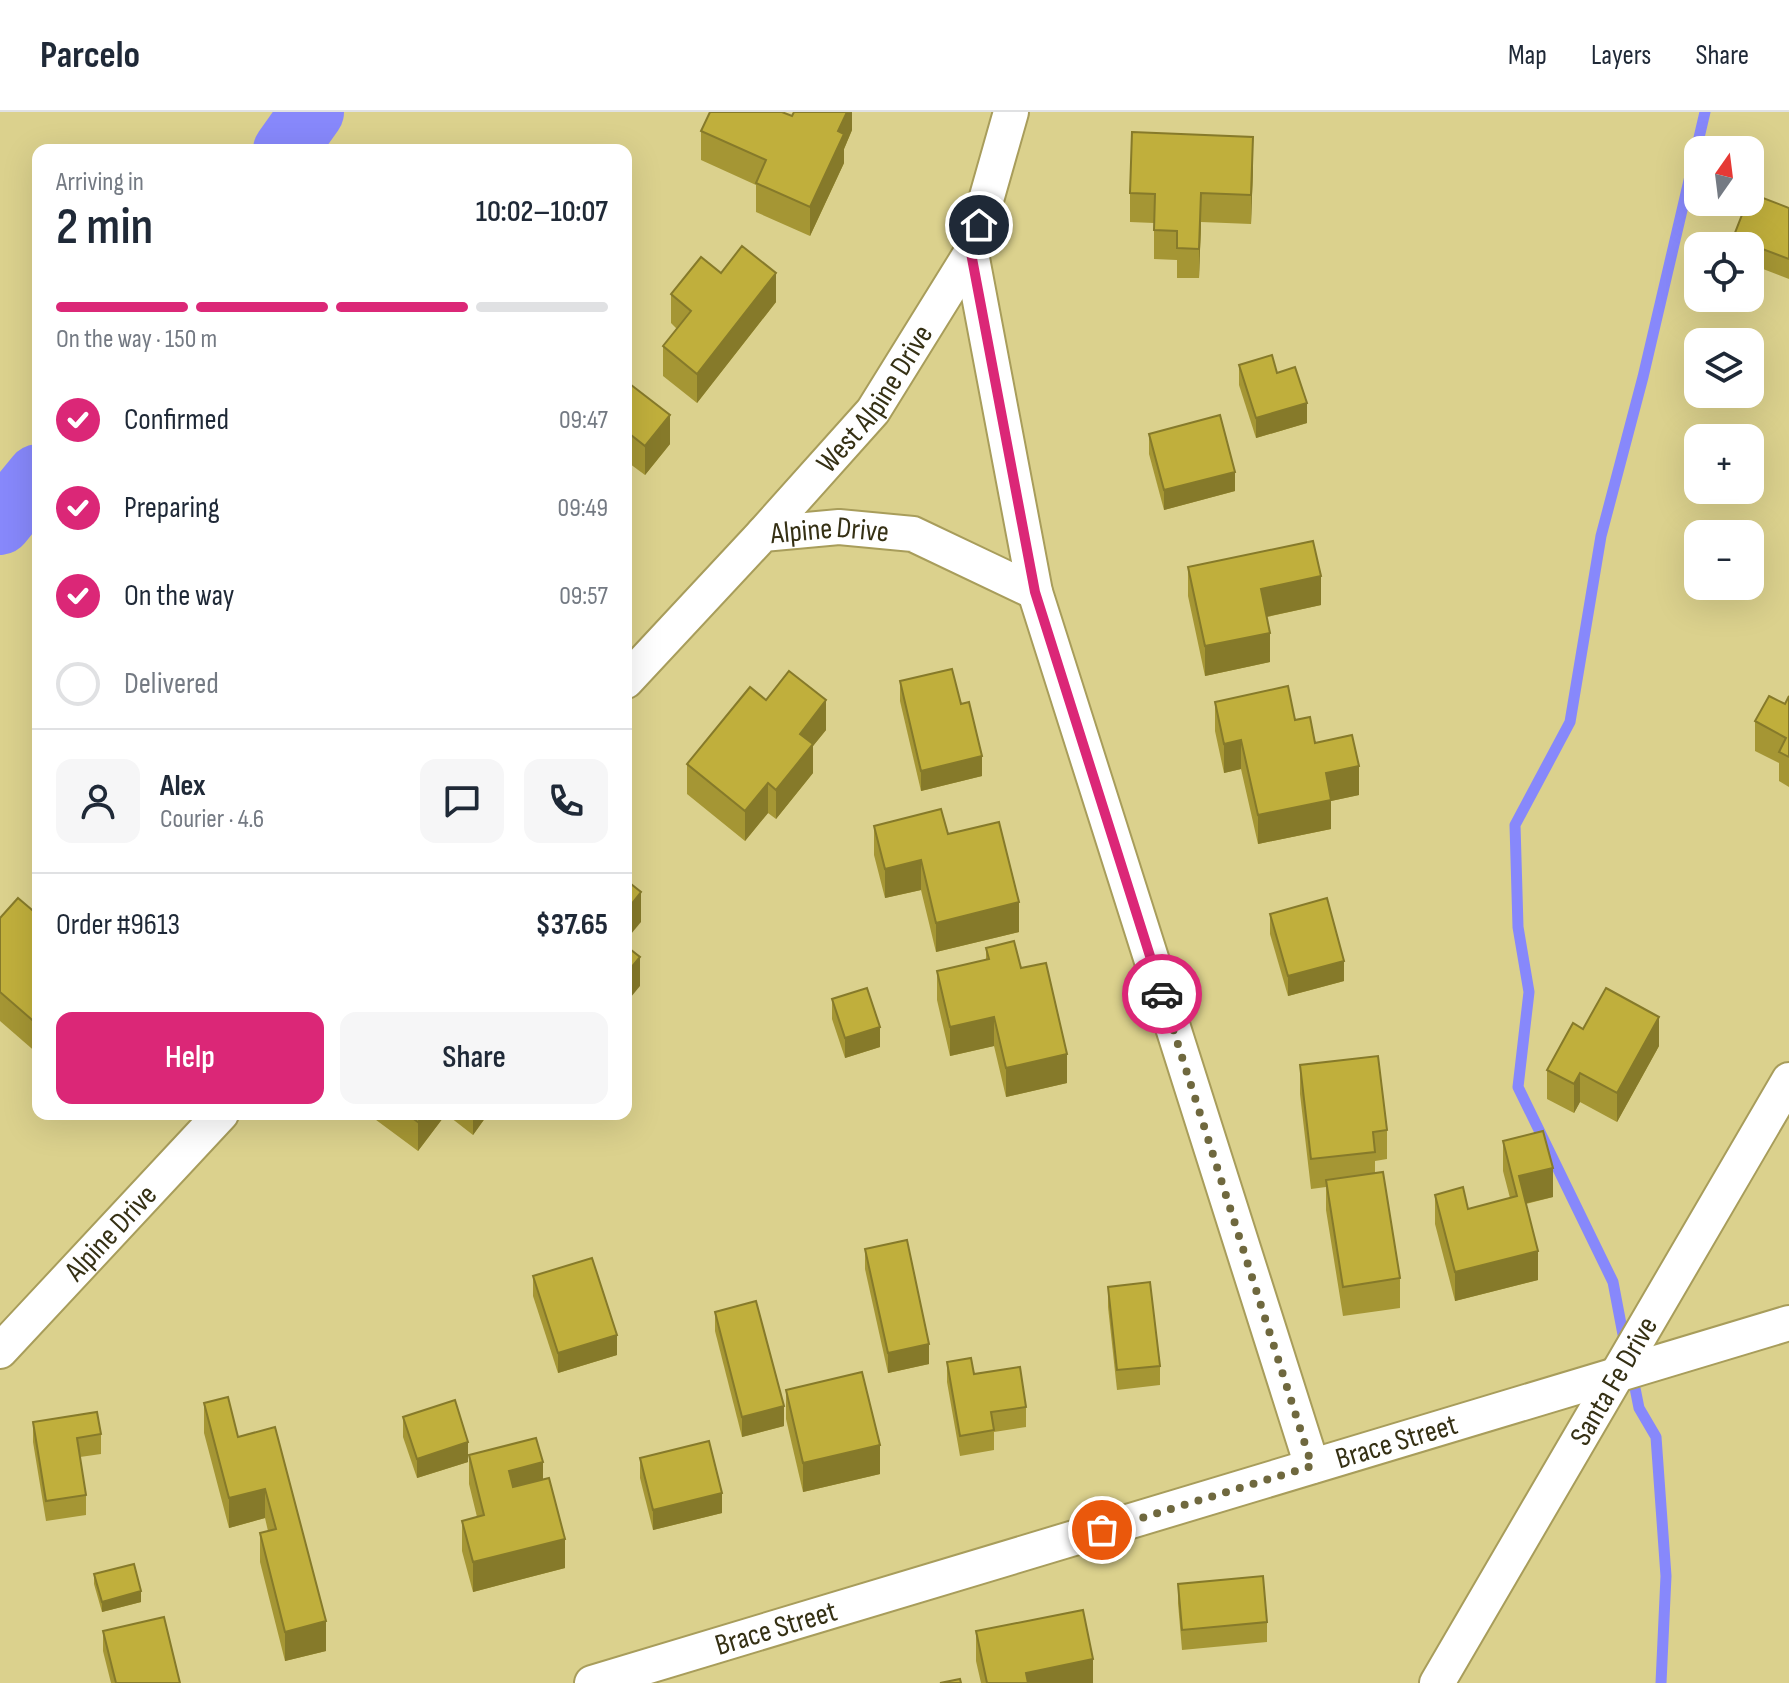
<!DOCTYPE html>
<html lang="en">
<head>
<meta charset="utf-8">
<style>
  body { margin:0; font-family:"Sofia Sans Condensed",sans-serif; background:#f6f6f7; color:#1f2937; height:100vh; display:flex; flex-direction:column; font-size:30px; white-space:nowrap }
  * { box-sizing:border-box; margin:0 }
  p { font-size:26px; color:#747a83 }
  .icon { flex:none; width:44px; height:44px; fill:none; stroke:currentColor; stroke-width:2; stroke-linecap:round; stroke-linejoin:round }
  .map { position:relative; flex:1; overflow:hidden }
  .details { position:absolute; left:32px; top:32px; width:600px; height:976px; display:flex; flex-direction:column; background:#fff; border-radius:16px; box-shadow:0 8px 32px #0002 }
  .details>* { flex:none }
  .needle { width:52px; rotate:14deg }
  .fabs { position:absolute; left:1684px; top:24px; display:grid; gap:16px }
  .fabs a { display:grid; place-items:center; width:80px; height:80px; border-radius:16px; background:#fff; box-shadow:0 8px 32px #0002; font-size:40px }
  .pin { position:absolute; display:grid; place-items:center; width:68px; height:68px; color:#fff; margin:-34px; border:4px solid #fff; border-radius:50%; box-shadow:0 2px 8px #0007 }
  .courier { position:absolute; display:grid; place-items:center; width:80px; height:80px; margin:-40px; border:6px solid #db2777; border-radius:50%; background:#fff; color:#222; box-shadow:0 2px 10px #0007 }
  .head em { font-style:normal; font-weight:600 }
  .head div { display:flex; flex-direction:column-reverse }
  .head { display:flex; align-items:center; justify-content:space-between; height:136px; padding:0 24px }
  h1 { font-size:52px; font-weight:600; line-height:60px }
  .bar { display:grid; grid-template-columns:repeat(4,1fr); gap:12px 8px; align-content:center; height:96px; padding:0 24px }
  .bar i { height:10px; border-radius:6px; background:#e0e1e3 }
  .bar .current { background:#db2777 }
  .bar p { grid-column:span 4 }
  .line { display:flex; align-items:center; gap:20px; padding:0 24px; border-top:2px solid #e0e1e3 }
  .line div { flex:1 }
  .round { display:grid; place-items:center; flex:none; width:84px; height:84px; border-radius:16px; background:#f6f6f7 }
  ol { padding:0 24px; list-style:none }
  li { display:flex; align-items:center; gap:24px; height:88px }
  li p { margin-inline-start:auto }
  li .icon { padding:8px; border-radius:50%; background:#db2777; color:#fff; stroke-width:4 }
  li:last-child { color:#747a83 }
  li i { width:44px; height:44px; border:4px solid #e0e1e3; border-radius:50% }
  .cta { display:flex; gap:16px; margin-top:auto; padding:16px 24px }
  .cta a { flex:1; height:92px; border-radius:16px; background:#db2777; color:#fff; font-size:32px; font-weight:600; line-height:92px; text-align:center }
  .cta a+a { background:#f6f6f7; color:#1f2937 }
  header { display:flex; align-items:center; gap:48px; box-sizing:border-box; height:112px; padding:0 40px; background:#fff; border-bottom:2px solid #e0e1e3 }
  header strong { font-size:38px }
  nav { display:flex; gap:44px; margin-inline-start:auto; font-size:28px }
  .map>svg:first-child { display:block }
</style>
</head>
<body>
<header>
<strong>Parcelo</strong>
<nav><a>Map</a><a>Layers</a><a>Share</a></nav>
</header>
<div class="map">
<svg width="1789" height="1571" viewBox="0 0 1789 1571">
  <rect width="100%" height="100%" fill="#dbd18d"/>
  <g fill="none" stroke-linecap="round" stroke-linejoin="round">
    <g stroke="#8788fb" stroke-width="11">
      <path d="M1625,1233L1613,1170L1518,975L1529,880L1518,815L1515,713L1570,610L1601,424L1643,265L1705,0"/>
      <path d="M1632,1261L1639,1296L1656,1325L1666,1464L1661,1571"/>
    </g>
    <g stroke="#8788fb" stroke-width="64">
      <path d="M285,38L312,0"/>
      <path d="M0,411L38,364"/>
    </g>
    <g stroke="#a89d5b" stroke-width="38">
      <g id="minor">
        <path d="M1011,0L971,141L1035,480L1312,1354"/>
        <path id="s1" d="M763,422L873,299L971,141"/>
        <path id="s2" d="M626,569L763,422L839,415L913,422L1035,480"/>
        <path id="s3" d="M0,1239L221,1002"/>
        <path id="s4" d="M592,1571L1789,1211"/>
        <path id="s5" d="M1437,1571L1789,968"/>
      </g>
    </g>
    <use href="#minor" stroke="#fff" stroke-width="34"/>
  </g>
  <g fill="#a59634">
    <path d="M852,0V18L844,37V51L810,124L756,100V73L701,48V19L792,4Z"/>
    <path d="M1253,54L1251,112L1201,110L1199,166H1177V148L1154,147V111L1130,110V81Z"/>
    <path d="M1789,96V167L1750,152V134H1733V126Z"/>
    <path d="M671,182L776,190L697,291L663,264V234L677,217L671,211Z"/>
    <path d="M1239,253L1307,311L1256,326L1239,273Z"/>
    <path d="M626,269L670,332L645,363L626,349Z"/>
    <path d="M1149,322L1235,379L1164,398L1149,342Z"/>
    <path d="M1188,455L1321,493L1267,505L1270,550L1205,564L1188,484Z"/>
    <path d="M900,569L961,592L982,664L921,679L900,589Z"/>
    <path d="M1789,584V675L1779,669V651L1755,639V609L1785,592Z"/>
    <path d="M766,588L826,618L813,634V661L776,707L768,701L745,729L687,682V652Z"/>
    <path d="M1215,590L1295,608L1359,683L1331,689V717L1258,732L1241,657L1224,661L1215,619Z"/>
    <path d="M874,714L948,722L1019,820L936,840L921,778L885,786L874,743Z"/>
    <path d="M1270,802L1344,869L1288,884L1270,822Z"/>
    <path d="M38,803V942L0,909V806Z"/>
    <path d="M986,836L1021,856L1067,971L1006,985L994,934L950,944L937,888V859L986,848Z"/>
    <path d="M832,887L880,935L845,946L832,907Z"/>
    <path d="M1583,917L1659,934L1617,1010L1580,990L1574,1001L1547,987V958Z"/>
    <path d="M1300,953L1387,1018V1047L1375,1049V1061L1400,1166V1196L1343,1204L1326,1098V1075L1311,1077L1300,982Z"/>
    <path d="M368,1002H488L473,1023L446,1002L418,1039Z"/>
    <path d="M1503,1029L1553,1085L1526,1092L1538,1168L1455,1189L1435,1112V1083L1468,1097L1510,1086L1503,1059Z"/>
    <path d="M865,1137L929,1252L888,1261L865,1157Z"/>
    <path d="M533,1164L617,1243L558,1261L533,1184Z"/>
    <path d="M1108,1175L1160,1254V1273L1117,1278L1108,1195Z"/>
    <path d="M715,1200L784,1314L742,1325L715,1219Z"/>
    <path d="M947,1250L974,1262L1026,1295V1315L994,1320V1338L960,1344L947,1270Z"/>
    <path d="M786,1278L880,1362L803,1380L786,1307Z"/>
    <path d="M204,1291L238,1325L275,1315L326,1539L285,1549L260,1450V1421L268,1419L265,1406L229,1416L204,1321Z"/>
    <path d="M403,1305L468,1350L417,1366L403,1325Z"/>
    <path d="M33,1310L101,1322V1342L80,1345L86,1383V1403L46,1409L33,1330Z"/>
    <path d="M469,1343L543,1368L565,1456L473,1480L462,1439V1409L477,1405L469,1372Z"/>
    <path d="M640,1346L722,1401L653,1418L640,1366Z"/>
    <path d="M94,1462L141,1490L102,1500L94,1472Z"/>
    <path d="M1178,1472L1267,1510V1530L1182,1538L1178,1491Z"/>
    <path d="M103,1519L180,1571H111L103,1539Z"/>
    <path d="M976,1519L1093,1571H981L976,1549Z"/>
  </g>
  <g fill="#867a2a">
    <path d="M847,0H852V18L844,37V51L810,124V95L838,19Z"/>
    <path d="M1253,25V54L1251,112V83Z"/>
    <path d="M1201,81V110L1199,166V137Z"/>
    <path d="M776,161V190L697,291V262Z"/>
    <path d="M1307,291V311L1256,326V306Z"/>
    <path d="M670,303V332L645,363V334Z"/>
    <path d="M1235,360V379L1164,398V378Z"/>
    <path d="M1321,464V493L1261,506V477Z"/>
    <path d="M1270,521V550L1205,564V534Z"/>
    <path d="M826,588V618L813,634V661L776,707V678L800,622Z"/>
    <path d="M1241,628V657L1224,661V632Z"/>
    <path d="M982,644V664L921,679V659Z"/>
    <path d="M1359,654V683L1331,689V717L1258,732V703L1326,661Z"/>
    <path d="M768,671V701L745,729V699Z"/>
    <path d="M921,748V778L885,786V757Z"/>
    <path d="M641,780V810L626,828V799Z"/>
    <path d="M1019,790V820L936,840V811Z"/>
    <path d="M640,845V874L626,891V862Z"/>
    <path d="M1344,849V869L1288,884V864Z"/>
    <path d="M994,905V934L950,944V915Z"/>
    <path d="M1659,905V934L1617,1010V981Z"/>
    <path d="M880,915V935L845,946V926Z"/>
    <path d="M1067,942V971L1006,985V956Z"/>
    <path d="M1580,961V990L1574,1001V972Z"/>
    <path d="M424,1002H446L418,1039V1010Z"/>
    <path d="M473,1002H488L473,1023Z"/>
    <path d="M1553,1056V1085L1519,1093V1064Z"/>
    <path d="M1538,1139V1168L1455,1189V1160Z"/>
    <path d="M617,1223V1243L558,1261V1241Z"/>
    <path d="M929,1232V1252L888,1261V1241Z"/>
    <path d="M784,1294V1314L742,1325V1305Z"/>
    <path d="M468,1330V1350L417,1366V1347Z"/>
    <path d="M880,1333V1362L803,1380V1351Z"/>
    <path d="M543,1350V1379L509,1388V1359Z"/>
    <path d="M265,1377V1406L229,1416V1386Z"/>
    <path d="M722,1381V1401L653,1418V1398Z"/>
    <path d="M565,1427V1456L473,1480V1450Z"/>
    <path d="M141,1479V1490L102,1500V1490Z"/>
    <path d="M326,1509V1539L285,1549V1520Z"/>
    <path d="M1093,1547V1571H1026V1561Z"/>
  </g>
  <g fill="#c0af3c" stroke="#867a2a" stroke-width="2">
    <path d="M710,0H782L792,4L794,0H847L838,19L844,22L810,95L756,71L766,48L701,19Z"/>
    <path d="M1132,20L1253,25L1251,83L1201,81L1199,137L1177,136V119L1154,118L1155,82L1130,81Z"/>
    <path d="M1750,81L1789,96V147L1733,126L1747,90H1750Z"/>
    <path d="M742,134L776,161L697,262L663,234L691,199L671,182L701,145L721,161Z"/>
    <path d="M1272,243L1277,261L1295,255L1307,291L1256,306L1239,253Z"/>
    <path d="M626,269L670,303L645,334L626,319Z"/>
    <path d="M1220,303L1235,360L1164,378L1149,322Z"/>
    <path d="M1313,429L1321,464L1261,477L1270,521L1205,534L1188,455Z"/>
    <path d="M952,557L961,592L969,590L982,644L921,659L900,569Z"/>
    <path d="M789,559L826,588L800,622L813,632L776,678L768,671L745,699L687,652L750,575L766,588Z"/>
    <path d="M1288,574L1295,608L1310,605L1315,631L1352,623L1359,654L1326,661L1331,688L1258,703L1241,628L1224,632L1215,590Z"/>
    <path d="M1769,584L1785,592L1789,584V645L1779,640L1786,626L1755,609Z"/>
    <path d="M941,697L948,722L999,710L1019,790L936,811L921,748L885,757L874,714Z"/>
    <path d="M626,768L641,780L626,799Z"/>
    <path d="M18,786L38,803V913L0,880V806Z"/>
    <path d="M1327,786L1344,849L1288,864L1270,802Z"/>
    <path d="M1014,829L1021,856L1046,851L1067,942L1006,956L994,905L950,915L937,859L989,847L986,836Z"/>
    <path d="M626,834L640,845L626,862Z"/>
    <path d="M867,876L880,915L845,926L832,887Z"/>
    <path d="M1606,876L1659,905L1617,981L1580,961L1574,972L1547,958L1573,911L1583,917Z"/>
    <path d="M1378,944L1387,1018L1373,1020L1375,1040L1311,1047L1300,953Z"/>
    <path d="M407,1002H424L418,1010Z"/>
    <path d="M1543,1019L1553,1056L1519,1064L1538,1139L1455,1160L1435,1083L1463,1075L1468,1097L1517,1084L1503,1029Z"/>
    <path d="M1383,1060L1400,1166L1343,1175L1326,1068Z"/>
    <path d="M907,1128L929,1232L888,1241L865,1137Z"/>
    <path d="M592,1146L617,1223L558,1241L533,1164Z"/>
    <path d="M1150,1170L1160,1254L1117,1258L1108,1175Z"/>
    <path d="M756,1189L784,1294L742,1305L715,1200Z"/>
    <path d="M971,1246L974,1262L1020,1255L1026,1295L991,1300L994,1318L960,1324L947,1250Z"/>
    <path d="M862,1260L880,1333L803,1351L786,1278Z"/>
    <path d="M228,1285L238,1325L275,1315L326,1509L285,1520L260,1421L276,1417L265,1377L229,1386L204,1291Z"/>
    <path d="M455,1288L468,1330L417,1347L403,1305Z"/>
    <path d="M97,1300L101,1322L77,1326L86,1383L46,1389L33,1310Z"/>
    <path d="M536,1326L543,1350L509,1359L513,1375L549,1366L565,1427L473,1450L462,1409L484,1403L469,1343Z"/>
    <path d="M709,1329L722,1381L653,1398L640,1346Z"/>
    <path d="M134,1452L141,1479L102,1490L94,1462Z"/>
    <path d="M1263,1464L1267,1510L1182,1518L1178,1472Z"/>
    <path d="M1083,1498L1093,1547L1026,1561L1028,1571H987L976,1519Z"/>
    <path d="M164,1505L180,1571H116L103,1519Z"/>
    <path d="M960,1567L961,1571H940Z"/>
  </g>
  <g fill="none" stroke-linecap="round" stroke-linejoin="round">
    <path stroke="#6f683e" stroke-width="8" stroke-dasharray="0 14.4" d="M1102,1418L1312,1354L1162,882"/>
    <path stroke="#db2777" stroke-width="10" d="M979,113L971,141L1035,480L1162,882"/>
  </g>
  <g text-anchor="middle" stroke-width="8" stroke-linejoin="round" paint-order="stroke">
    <g font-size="30" fill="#353014" stroke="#e8de99">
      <text dy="10" stroke="none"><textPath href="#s1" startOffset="176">West Alpine Drive</textPath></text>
      <text dy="10" stroke="none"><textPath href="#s2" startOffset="268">Alpine Drive</textPath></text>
      <text dy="10" stroke="none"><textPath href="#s3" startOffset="162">Alpine Drive</textPath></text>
      <text dy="10" stroke="none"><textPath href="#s5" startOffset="350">Santa Fe Drive</textPath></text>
      <text dy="10" stroke="none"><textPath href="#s4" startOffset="840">Brace Street</textPath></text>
      <text dy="10" stroke="none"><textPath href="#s4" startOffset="192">Brace Street</textPath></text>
    </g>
  </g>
</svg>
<div class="fabs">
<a><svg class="needle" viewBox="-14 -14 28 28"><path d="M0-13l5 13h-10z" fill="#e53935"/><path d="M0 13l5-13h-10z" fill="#747a83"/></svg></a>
<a><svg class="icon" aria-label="locate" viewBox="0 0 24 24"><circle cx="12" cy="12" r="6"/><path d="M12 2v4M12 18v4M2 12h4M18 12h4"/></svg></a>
<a><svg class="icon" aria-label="layers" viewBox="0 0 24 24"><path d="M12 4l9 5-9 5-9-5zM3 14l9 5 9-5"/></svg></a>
<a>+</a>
<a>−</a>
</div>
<div class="pin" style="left:1102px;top:1418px;background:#ea580c"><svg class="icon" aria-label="bag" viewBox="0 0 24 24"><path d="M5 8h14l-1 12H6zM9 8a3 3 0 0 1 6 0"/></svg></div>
<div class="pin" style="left:979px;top:113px;background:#1f2937"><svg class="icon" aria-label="home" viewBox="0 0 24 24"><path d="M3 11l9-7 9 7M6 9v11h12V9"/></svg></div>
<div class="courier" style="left:1162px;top:882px"><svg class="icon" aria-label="car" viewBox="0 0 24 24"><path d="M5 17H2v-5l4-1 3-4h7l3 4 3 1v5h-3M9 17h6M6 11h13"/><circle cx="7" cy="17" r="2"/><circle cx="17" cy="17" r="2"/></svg></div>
<section class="details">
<div class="head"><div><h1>2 min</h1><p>Arriving in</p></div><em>10:02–10:07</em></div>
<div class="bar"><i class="current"></i><i class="current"></i><i class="current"></i><i></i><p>On the way · 150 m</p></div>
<ol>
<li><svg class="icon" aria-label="check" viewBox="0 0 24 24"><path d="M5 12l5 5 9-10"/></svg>Confirmed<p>09:47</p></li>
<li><svg class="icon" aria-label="check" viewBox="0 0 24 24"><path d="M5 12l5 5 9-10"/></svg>Preparing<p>09:49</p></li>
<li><svg class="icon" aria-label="check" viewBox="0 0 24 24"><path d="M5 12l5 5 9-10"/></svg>On the way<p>09:57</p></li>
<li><i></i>Delivered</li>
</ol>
<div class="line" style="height:144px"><a class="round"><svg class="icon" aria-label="person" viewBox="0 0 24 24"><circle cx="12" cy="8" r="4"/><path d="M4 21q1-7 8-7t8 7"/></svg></a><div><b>Alex</b><p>Courier · 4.6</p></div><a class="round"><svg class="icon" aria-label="chat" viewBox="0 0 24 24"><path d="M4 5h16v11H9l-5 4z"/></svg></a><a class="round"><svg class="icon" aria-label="phone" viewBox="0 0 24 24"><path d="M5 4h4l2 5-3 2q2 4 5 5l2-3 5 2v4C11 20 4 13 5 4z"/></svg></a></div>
<div class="line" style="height:104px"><div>Order #9613</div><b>$37.65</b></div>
<div class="cta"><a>Help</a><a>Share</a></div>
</section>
</div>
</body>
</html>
